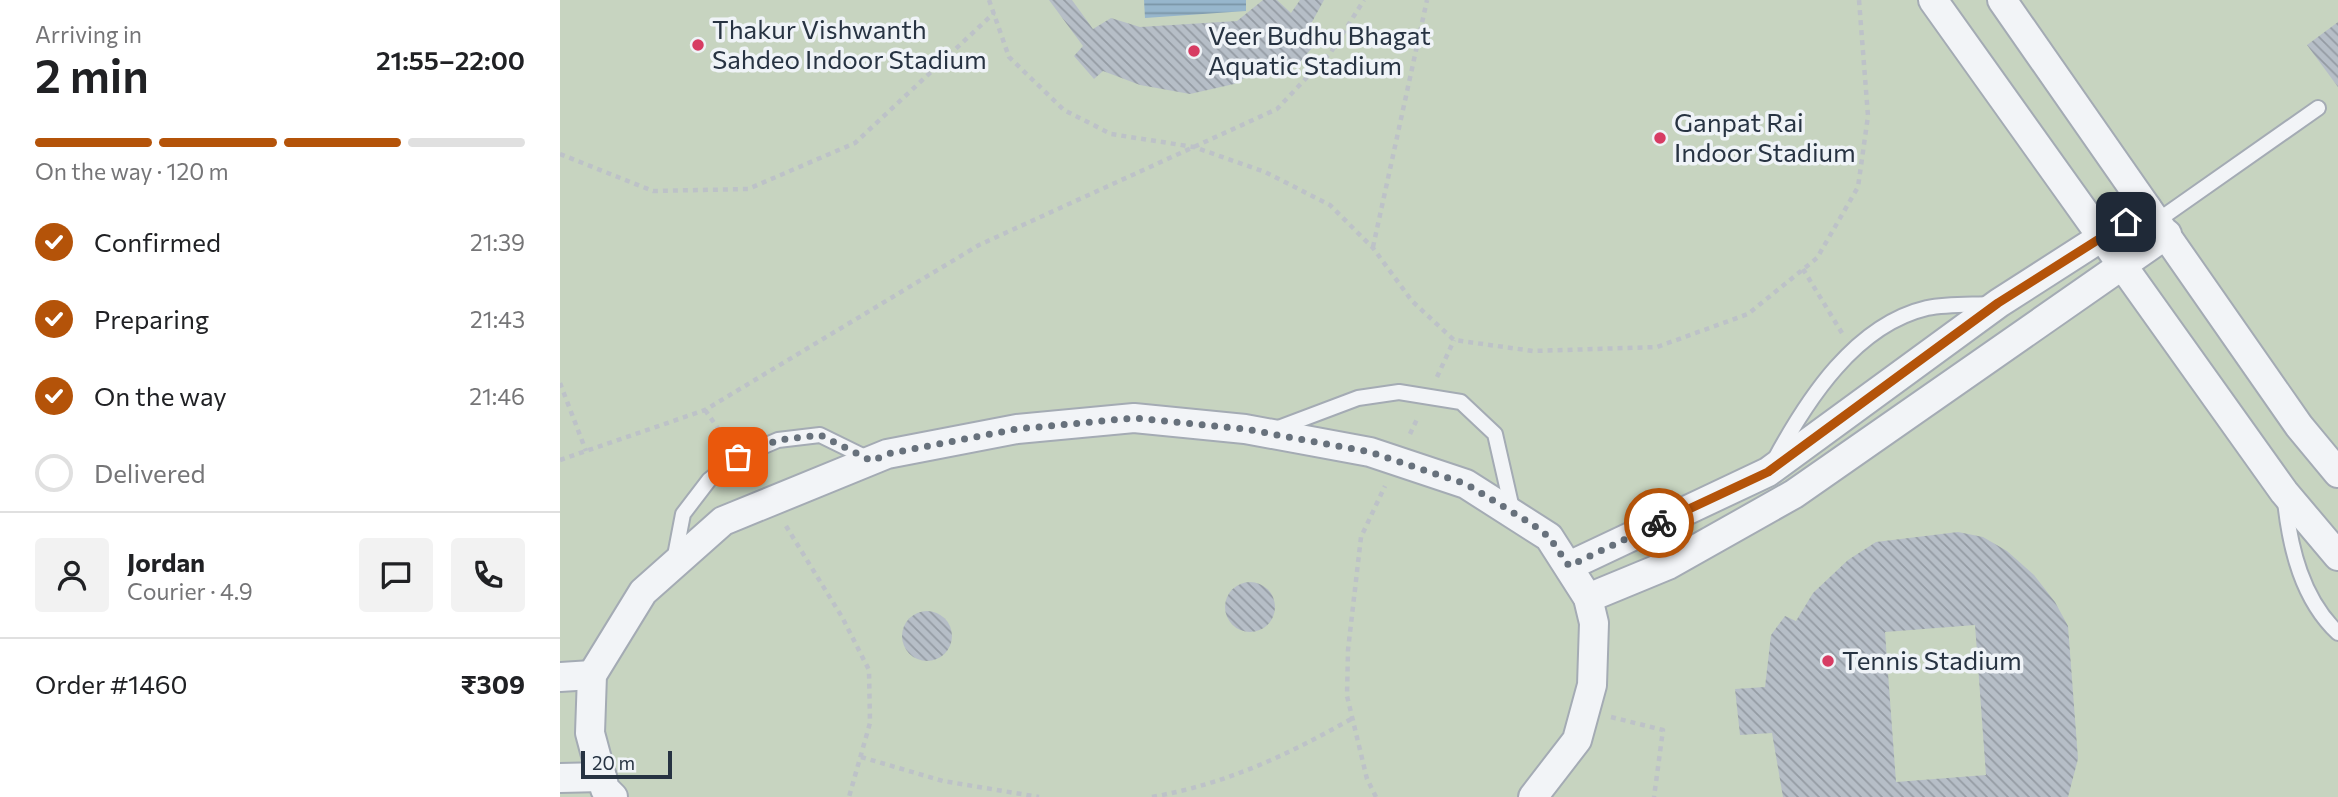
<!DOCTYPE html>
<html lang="en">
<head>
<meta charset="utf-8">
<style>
  body { margin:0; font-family:Commissioner,sans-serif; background:#f2f2f2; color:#202124; height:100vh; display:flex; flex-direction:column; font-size:26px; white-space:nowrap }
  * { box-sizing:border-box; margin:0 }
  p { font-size:23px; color:#757577 }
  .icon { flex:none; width:38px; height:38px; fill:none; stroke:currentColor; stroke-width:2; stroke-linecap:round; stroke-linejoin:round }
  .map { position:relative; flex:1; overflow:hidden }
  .panel { display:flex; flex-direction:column; background:#fff; width:560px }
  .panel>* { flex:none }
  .scale { position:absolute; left:21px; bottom:18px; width:91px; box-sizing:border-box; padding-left:7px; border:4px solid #273342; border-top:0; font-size:19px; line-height:24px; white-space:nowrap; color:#273342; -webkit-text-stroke:5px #eff3f7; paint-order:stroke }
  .pin { position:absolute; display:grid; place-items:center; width:60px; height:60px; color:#fff; margin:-30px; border-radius:14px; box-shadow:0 4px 10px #0006 }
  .courier { position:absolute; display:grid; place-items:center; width:70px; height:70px; margin:-35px; border:5px solid #b45309; border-radius:50%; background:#fff; color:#222; box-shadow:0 2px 9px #0007 }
  .head em { font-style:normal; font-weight:600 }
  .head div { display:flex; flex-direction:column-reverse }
  .head { display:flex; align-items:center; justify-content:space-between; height:119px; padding:0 35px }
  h1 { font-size:46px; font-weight:600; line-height:52px }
  .bar { display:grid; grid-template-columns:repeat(4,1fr); gap:10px 7px; align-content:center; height:84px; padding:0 35px }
  .bar i { height:9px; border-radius:5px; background:#e0e0e0 }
  .bar .active { background:#b45309 }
  .bar p { grid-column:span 4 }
  .line { display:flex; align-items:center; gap:18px; padding:0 35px; border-top:2px solid #e0e0e0 }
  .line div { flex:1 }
  .round { display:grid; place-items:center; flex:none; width:74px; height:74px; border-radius:7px; background:#f2f2f2 }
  ol { padding:0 35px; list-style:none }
  li { display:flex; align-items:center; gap:21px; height:77px }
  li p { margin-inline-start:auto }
  li .icon { padding:7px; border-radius:50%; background:#b45309; color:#fff; stroke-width:4 }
  li:last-child { color:#757577 }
  li i { width:38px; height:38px; border:4px solid #e0e0e0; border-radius:50% }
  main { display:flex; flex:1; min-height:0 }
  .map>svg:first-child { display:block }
</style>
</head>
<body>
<main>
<section class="panel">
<div class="head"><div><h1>2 min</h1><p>Arriving in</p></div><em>21:55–22:00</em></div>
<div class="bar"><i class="active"></i><i class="active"></i><i class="active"></i><i></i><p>On the way · 120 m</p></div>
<ol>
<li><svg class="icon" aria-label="check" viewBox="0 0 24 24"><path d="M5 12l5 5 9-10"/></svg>Confirmed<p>21:39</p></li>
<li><svg class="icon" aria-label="check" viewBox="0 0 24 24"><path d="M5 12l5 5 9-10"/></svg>Preparing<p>21:43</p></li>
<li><svg class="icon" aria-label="check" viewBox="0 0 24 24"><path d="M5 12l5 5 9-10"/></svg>On the way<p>21:46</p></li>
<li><i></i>Delivered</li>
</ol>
<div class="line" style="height:126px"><a class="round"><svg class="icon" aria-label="person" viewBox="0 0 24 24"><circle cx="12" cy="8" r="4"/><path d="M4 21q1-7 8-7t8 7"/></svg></a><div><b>Jordan</b><p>Courier · 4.9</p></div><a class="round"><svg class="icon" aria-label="chat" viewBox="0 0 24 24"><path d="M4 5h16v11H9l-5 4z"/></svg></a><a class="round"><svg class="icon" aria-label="phone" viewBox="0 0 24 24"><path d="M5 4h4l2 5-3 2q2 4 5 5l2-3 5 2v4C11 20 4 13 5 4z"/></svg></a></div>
<div class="line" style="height:91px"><div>Order #1460</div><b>₹309</b></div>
</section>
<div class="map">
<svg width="1778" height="797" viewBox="0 0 1778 797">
  <defs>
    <pattern id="water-rules" width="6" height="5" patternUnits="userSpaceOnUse" patternTransform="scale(1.75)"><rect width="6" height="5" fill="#97b6cc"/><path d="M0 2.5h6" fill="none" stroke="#7b95a7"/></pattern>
    <pattern id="building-back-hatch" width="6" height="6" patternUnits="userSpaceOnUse" patternTransform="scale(1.75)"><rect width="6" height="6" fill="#b6bec7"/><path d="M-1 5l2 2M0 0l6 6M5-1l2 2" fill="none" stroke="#949ba3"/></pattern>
  </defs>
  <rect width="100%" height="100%" fill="#dfe4e9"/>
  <rect fill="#c7d4c0" x="0" y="0" width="1778" height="797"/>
  <path fill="url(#water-rules)" d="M584,0H686V11L585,18Z"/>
  <g fill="url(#building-back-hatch)" fill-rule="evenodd">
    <path d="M489,0H512L533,29L551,18L580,27L677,21L703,0H717L731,13L740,0H764L746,33L756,43L736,67L720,58L674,84L630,94L580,85L543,71L534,79L514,56L523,46Z"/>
    <path d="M1778,22V87L1747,45Z"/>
    <path d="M1398,532L1423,537L1447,551L1474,575L1495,602L1508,626L1518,759L1508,797H1223L1212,733L1180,735L1175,689L1205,687L1211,635L1225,616L1236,621L1253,593L1288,560L1316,542ZM1415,625L1426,775L1336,782L1325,632Z"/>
    <circle cx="690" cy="607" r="25"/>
    <circle cx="367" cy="636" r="25"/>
  </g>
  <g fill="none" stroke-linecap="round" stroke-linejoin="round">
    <g stroke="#a4abb4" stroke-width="18">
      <g id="lane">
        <path d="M1597,221L1758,108"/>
        <path d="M713,430L798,398L839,392L901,402L935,434L953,513"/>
        <path d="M1215,459C1247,400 1295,325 1367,308C1387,304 1410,305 1431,304"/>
        <path d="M1725,501C1730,548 1742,599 1778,633"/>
        <path d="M114,561L123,514L149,480L178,457L218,440L260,435L311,460"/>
      </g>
    </g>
    <g stroke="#a4abb4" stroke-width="32">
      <g id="street">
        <path d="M1373,0L1724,492L1778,556"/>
        <path d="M1442,0L1739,426L1778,473"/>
        <path d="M1009,566L1208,472L1439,303L1587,208"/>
        <path d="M1028,598L1108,565L1234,494L1607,234"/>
        <path d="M0,677L32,675"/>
        <path d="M0,778L42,777"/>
        <path d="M53,797L45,789L30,733L32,675L83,592L163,521L327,454L457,429L574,418L685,429L810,452L906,484L989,537L1028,598L1034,623L1032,685L1017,740L973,797"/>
      </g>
    </g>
    <g stroke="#bdc2c8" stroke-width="4.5" stroke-dasharray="5 5" stroke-linecap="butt">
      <path d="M429,0L449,57L504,110L551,134L634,147L705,172L770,205L813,248L852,301L894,340L973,351L1097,347L1188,314L1257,258L1298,187L1308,116L1299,0"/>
      <path d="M0,154L93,191L188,189L295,143L434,13"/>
      <path d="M813,247L867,0"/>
      <path d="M1243,269L1282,333"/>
      <path d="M877,377L894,340"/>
      <path d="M0,383L26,451"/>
      <path d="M145,410L167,441"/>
      <path d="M850,434L858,417"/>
      <path d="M0,460L145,410L419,245L717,109L771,52L804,0"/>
      <path d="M226,526L282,617L309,670L310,723L289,797"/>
      <path d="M1051,717L1103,730L1094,797"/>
      <path d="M301,757L383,781L479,797"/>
      <path d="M592,797C669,783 725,756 793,718"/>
      <path d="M816,797L807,779L787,696L788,650L801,537L825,486"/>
    </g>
    <use href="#lane" stroke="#f2f4f7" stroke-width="14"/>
    <use href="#street" stroke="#f2f4f7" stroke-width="28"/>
  </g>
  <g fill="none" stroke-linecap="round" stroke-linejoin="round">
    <path stroke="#67717c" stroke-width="7" stroke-dasharray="0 12.6" d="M178,457L218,440L260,435L312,461L327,454L457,429L574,418L685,429L810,452L906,484L972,524L989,537L1009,566L1099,523"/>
    <path stroke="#b45309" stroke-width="9" d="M1099,523L1208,472L1438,303L1566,222"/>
  </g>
  <g fill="#d73c63" stroke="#eff3f7" stroke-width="2.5">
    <circle cx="138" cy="45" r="7"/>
    <circle cx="634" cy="51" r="7"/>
    <circle cx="1100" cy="138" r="7"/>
    <circle cx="1268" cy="661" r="7"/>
  </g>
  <g text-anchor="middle" stroke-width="7" stroke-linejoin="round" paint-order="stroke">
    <g font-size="26" fill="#273342" stroke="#eff3f7" text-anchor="start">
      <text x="152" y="39">Thakur Vishwanth<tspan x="152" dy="30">Sahdeo Indoor Stadium</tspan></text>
      <text x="648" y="45">Veer Budhu Bhagat<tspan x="648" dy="30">Aquatic Stadium</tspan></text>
      <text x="1114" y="132">Ganpat Rai<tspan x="1114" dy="30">Indoor Stadium</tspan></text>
      <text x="1282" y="670">Tennis Stadium</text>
    </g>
  </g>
</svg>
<div class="scale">20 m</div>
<div class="pin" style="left:178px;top:457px;background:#ea580c"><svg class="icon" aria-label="bag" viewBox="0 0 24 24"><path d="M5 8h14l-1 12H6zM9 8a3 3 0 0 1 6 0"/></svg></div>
<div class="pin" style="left:1566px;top:222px;background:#1f2937"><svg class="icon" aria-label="home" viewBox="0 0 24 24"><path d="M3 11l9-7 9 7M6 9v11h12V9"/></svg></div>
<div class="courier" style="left:1099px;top:523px"><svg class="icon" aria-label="bike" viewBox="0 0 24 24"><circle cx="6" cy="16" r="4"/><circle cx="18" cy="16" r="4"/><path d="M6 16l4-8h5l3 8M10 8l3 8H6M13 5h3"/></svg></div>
</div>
</main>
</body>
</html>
